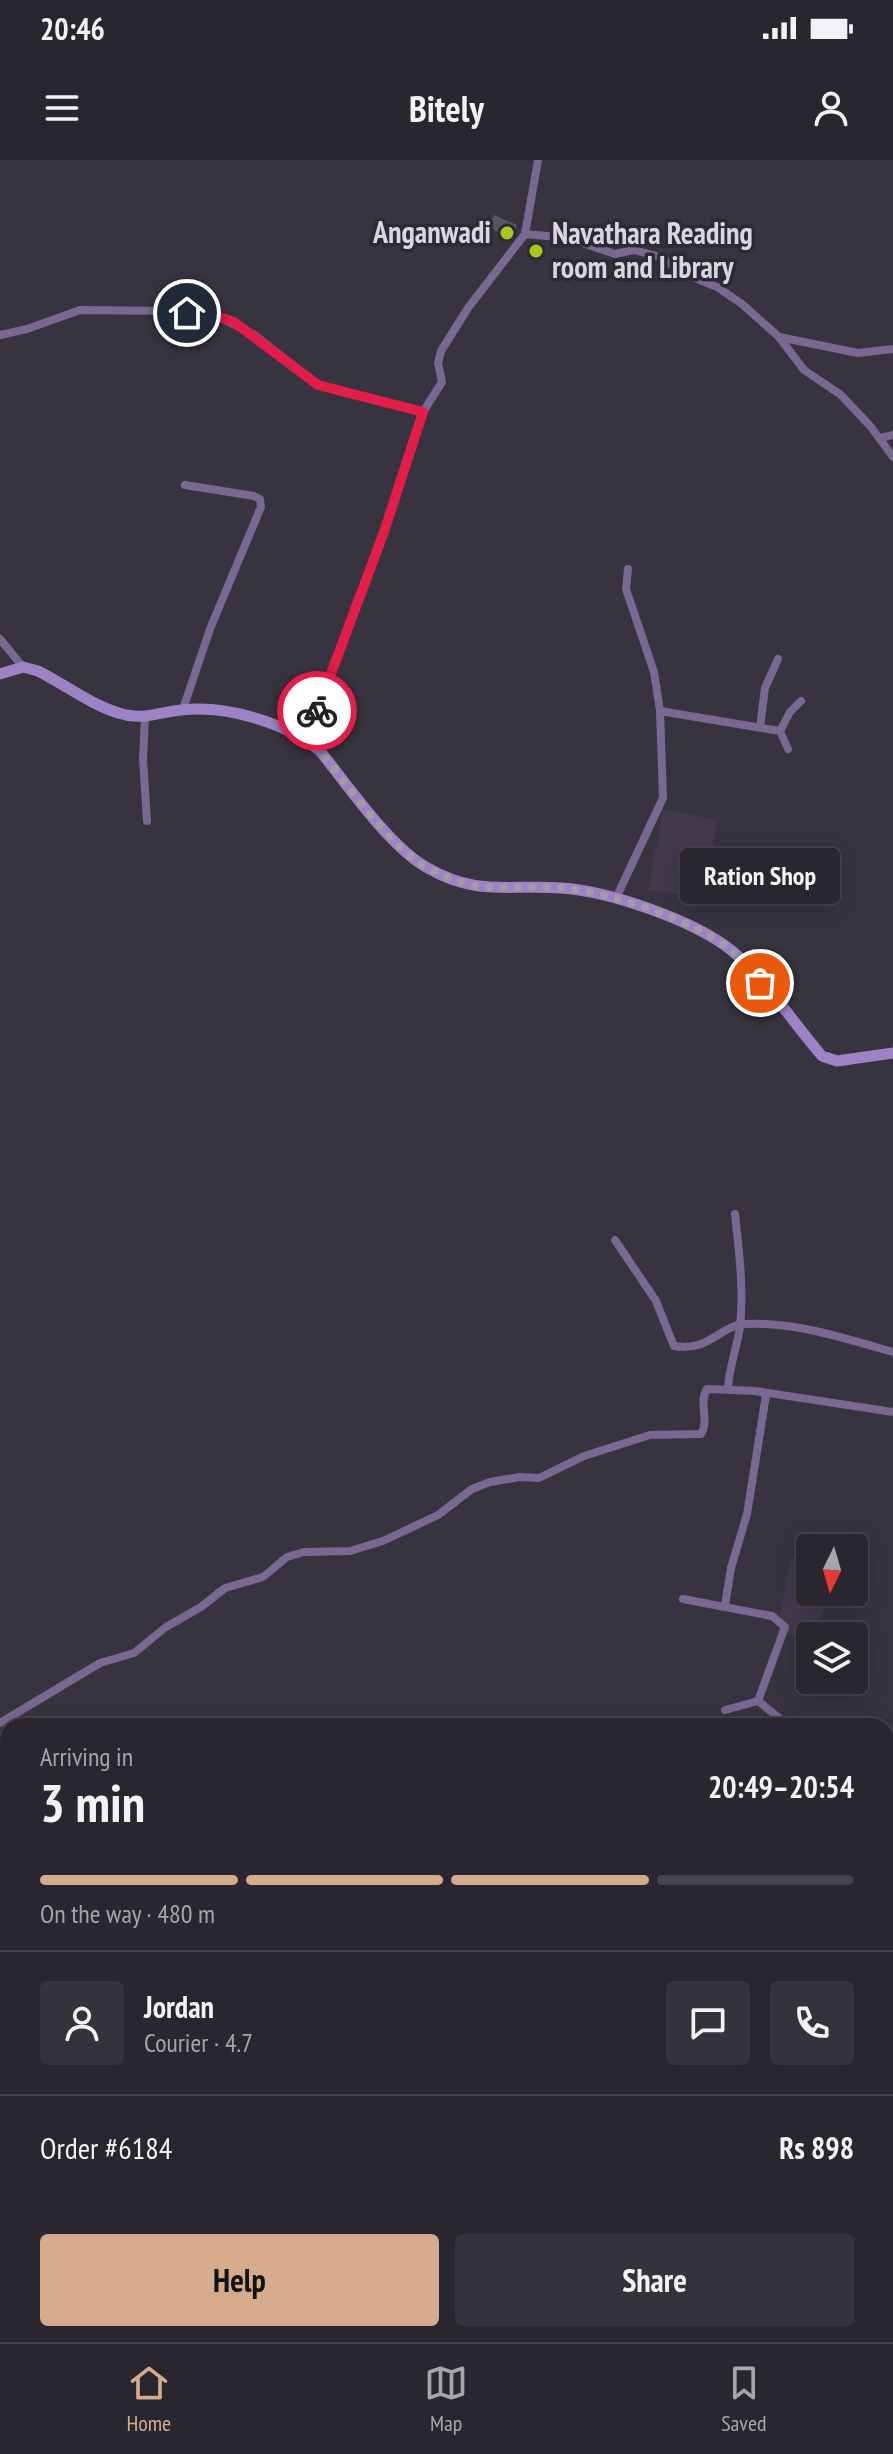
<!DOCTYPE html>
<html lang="en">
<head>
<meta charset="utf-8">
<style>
  body { margin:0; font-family:"PT Sans Narrow",sans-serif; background:#35323b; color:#f1f3f6; height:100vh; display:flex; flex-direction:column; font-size:30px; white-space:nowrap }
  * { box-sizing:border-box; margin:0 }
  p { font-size:26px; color:#a5a5aa }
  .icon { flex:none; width:44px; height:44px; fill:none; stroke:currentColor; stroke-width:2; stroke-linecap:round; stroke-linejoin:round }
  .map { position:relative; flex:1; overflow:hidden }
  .sheet { position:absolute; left:0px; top:1558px; width:894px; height:624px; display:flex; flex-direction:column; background:#29262f; border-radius:24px 24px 0 0; box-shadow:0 4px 20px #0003,0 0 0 2px #45434b }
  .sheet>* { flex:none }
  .needle { width:52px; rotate:185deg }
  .tools { position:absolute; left:796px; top:1374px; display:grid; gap:16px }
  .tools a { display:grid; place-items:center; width:72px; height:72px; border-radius:8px; background:#29262f; box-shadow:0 4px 20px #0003,0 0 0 2px #45434b; font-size:40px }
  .pin { position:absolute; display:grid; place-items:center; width:68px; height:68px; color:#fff; margin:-34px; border:4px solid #fff; border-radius:50%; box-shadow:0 2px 8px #0007 }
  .courier { position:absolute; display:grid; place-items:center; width:80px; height:80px; margin:-40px; border:6px solid #e11d48; border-radius:50%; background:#fff; color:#222; box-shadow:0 2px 10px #0007 }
  .bubble { position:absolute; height:56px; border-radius:8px; background:#29262f; box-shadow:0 4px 20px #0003,0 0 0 2px #45434b; font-size:26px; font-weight:800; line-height:56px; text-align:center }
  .headline em { font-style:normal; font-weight:800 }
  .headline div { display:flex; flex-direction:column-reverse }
  .headline { display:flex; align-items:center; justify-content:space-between; height:136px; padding:0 40px }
  h1 { font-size:52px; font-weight:800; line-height:60px }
  .bar { display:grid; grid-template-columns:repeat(4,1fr); gap:12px 8px; align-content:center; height:96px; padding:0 40px }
  .bar i { height:10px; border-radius:6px; background:#45434b }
  .bar .on { background:#d6ab8b }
  .bar p { grid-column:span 4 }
  .line { display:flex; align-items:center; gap:20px; padding:0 40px; border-top:2px solid #45434b }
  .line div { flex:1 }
  .round { display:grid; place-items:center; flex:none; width:84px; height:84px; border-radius:8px; background:#35323b }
  .cta { display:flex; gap:16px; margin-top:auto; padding:16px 40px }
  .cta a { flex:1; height:92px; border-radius:8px; background:#d6ab8b; color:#111; font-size:32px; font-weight:800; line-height:92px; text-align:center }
  .cta a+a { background:#35323b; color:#f1f3f6 }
  .status { display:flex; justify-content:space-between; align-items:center; height:56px; padding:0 40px; background:#29262f; direction:ltr }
  .status svg { height:22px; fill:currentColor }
  header { display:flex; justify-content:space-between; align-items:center; height:104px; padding:0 40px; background:#29262f; font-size:36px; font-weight:800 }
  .tab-bar { display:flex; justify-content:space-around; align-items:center; height:112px; border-top:2px solid #45434b; background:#29262f; font-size:22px; color:#a5a5aa }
  .tab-bar a { display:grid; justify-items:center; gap:4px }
  .tab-bar .on { color:#d6ab8b }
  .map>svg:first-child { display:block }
</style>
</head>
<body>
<div class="status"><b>20:46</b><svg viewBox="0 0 49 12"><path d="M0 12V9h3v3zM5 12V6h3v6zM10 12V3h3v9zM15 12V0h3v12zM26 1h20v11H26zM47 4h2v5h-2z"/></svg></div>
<header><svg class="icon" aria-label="menu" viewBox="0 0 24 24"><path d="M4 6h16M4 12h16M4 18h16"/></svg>Bitely<svg class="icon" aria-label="person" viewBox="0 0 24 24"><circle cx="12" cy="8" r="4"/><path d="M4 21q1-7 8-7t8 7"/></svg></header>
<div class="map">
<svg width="893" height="2182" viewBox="0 0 893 2182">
  <rect width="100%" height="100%" fill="#37333f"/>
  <g fill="#403a4c">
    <path d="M663,649L717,660L704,737L648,730Z"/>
    <path d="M791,1397L810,1401V1432H833L809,1480L777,1472Z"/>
  </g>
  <path fill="#595562" d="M494,55L517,65L512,79L488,67Z"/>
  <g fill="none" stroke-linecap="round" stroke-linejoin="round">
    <g stroke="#786892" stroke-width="8">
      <path d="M525,74L538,0"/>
      <path d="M0,175L27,169L80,150L170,151L219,157L253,174L318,225L423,252L442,222L438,203L441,191L468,148L525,74L568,78L615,94L634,90L660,97L685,114L717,127L742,144L779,177L858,193L893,189"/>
      <path d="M779,177L804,210L841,235L871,267L893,297"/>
      <path d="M880,278L893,275"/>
      <path d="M0,479L23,507"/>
      <path d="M183,549L210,469L261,347L260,339L254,336L185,325"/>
      <path d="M660,551L780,571L788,589"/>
      <path d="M145,557L143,599L147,661"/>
      <path d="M760,567L765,528L778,499"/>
      <path d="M780,571L790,552L801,541"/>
      <path d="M306,579L384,372L423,252"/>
      <path d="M616,738L663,638L660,551L654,512L626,429L628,409"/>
      <path d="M615,1080L656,1141L674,1186C710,1192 719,1166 744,1164C793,1161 847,1179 893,1192"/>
      <path d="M728,1228C729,1207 737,1188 740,1167C744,1129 739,1091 735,1054"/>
      <path d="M683,1439L772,1456L785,1467L758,1541"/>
      <path d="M725,1445L731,1408L747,1354L766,1235"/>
      <path d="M758,1541L789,1566"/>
      <path d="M725,1550L758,1541"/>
      <path d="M0,1563L100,1503L134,1493L166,1467L201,1447L225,1428L263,1417L287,1397L304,1392L350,1391L383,1381L438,1355L472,1329L490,1322L520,1317L539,1318L584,1296L650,1275L701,1274C710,1260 698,1243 707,1229L755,1231L893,1252"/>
      <path d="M886,1623L893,1625"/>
      <path d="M886,1715L893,1704"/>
      <path d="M0,1773L8,1775"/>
      <path d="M886,1950L893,1941"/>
      <path d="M0,1962L8,1968"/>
      <path d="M348,2174L362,2182"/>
      <path d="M407,2174L414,2182"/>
    </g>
    <path stroke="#9d83c6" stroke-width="11" d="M0,514L23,507L38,511C66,525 95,548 126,555C146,559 162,552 181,550C225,545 286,562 320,591C347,624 389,686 426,707C477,737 508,724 561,728C609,731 693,760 731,790C761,814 795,865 822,896L837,901L893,893"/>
  </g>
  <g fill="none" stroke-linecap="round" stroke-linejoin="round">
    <path stroke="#a09da6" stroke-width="8" stroke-dasharray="0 14.4" d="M317,551L306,579L320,591C347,624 390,687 426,707C481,738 506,724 562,728C609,732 696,760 732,791C743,800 751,812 760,823"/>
    <path stroke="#e11d48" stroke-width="10" d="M187,153L219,157L234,162L318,225L423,252L384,372L317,551"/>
  </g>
  <g fill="#a6c821" stroke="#2d2935" stroke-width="3">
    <circle cx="507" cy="73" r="8"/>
    <circle cx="536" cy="91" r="8"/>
  </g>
  <g text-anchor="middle" stroke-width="7" stroke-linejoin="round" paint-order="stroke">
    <g font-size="30" font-weight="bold" fill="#d8d6de" stroke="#2d2935" text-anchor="end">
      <text x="491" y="83">Anganwadi</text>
      <text x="552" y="84" text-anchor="start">Navathara Reading<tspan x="552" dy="34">room and Library</tspan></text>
    </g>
  </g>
</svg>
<div class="tools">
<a><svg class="needle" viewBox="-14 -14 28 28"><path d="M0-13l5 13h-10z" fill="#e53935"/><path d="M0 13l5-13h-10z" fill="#a5a5aa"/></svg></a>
<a><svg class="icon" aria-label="layers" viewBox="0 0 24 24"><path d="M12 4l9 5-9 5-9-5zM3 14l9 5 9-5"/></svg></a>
</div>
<div class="pin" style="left:760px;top:823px;background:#ea580c"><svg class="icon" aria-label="bag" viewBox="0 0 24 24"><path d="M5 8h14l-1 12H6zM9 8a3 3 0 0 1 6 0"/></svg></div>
<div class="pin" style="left:187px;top:153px;background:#1f2937"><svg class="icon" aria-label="home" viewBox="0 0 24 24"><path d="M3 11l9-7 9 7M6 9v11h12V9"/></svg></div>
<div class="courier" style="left:317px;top:551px"><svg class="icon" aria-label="bike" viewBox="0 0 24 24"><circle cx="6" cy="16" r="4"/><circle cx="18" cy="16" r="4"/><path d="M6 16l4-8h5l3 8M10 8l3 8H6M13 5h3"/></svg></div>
<div class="bubble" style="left:680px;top:688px;width:160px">Ration Shop</div>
<section class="sheet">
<div class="headline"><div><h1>3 min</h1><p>Arriving in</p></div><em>20:49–20:54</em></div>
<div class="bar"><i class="on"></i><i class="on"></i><i class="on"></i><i></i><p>On the way · 480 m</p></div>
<div class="line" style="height:144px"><a class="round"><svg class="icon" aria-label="person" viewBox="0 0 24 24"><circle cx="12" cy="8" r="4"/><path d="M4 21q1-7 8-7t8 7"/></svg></a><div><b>Jordan</b><p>Courier · 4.7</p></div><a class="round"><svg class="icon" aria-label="chat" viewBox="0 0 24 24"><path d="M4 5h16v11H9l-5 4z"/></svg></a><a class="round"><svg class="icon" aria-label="phone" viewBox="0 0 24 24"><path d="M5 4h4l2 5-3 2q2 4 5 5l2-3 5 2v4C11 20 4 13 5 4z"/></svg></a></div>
<div class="line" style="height:104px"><div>Order #6184</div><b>Rs 898</b></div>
<div class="cta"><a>Help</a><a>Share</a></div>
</section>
</div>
<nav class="tab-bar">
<a class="on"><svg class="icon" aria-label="home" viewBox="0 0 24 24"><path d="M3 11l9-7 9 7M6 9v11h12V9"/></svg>Home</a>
<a><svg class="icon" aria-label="map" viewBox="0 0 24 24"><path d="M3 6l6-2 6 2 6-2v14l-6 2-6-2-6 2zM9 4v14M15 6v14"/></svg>Map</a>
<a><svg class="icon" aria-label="saved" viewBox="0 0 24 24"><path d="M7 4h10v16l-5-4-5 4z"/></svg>Saved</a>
</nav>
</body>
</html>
